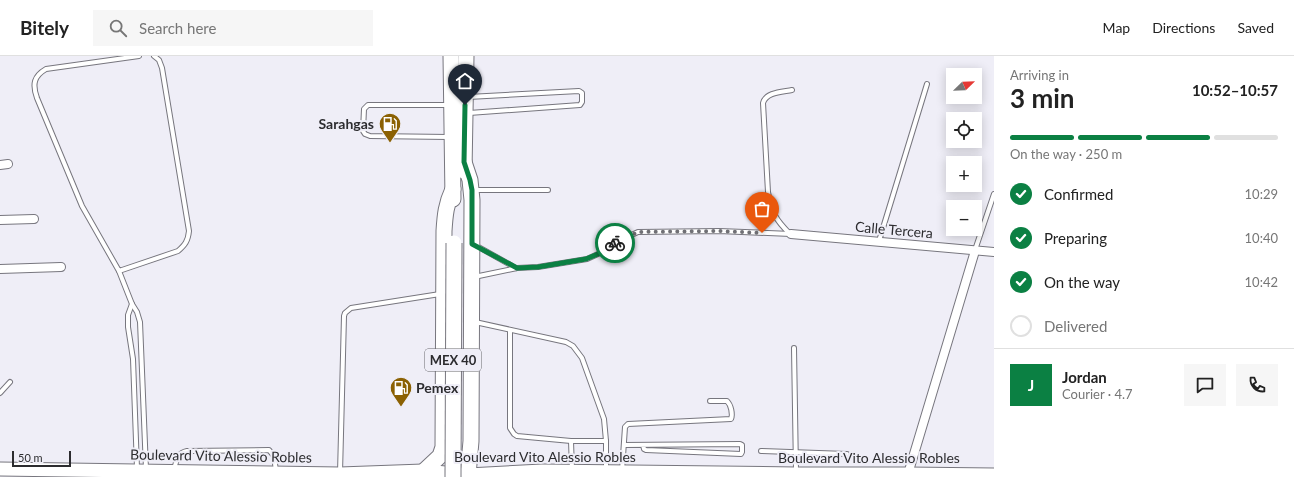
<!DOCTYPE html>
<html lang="en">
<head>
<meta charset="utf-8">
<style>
  body { margin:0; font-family:Lato,sans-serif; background:#f6f6f6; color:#222; height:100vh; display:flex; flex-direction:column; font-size:15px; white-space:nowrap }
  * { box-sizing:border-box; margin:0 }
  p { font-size:13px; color:#767676 }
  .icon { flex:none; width:22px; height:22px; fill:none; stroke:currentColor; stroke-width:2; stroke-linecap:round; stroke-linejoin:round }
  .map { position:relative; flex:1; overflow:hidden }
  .side { display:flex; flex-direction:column; background:#fff; width:300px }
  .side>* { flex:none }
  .needle { width:26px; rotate:67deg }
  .tools { position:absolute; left:946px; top:12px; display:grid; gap:8px }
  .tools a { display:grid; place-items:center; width:36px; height:36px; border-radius:0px; background:#fff; box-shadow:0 2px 10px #0003; font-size:20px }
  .scale { position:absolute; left:12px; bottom:10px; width:59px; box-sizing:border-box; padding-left:4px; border:2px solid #2c2c2f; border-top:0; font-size:11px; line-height:14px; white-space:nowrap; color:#2c2c2f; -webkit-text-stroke:3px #efeef7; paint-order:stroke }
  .pin { position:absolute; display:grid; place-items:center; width:34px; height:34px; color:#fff; margin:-41px -17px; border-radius:50% 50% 50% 0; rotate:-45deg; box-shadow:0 0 4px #0007 }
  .pin .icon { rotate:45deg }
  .courier { position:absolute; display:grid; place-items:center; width:40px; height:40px; margin:-20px; border:3px solid #0b8043; border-radius:50%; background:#fff; color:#222; box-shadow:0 1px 5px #0007 }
  .overview em { font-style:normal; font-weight:700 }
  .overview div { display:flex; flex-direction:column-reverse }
  .overview { display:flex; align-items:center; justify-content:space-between; height:68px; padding:0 16px }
  h1 { font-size:26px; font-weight:700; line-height:30px }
  .bar { display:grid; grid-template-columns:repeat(4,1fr); gap:6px 4px; align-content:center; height:48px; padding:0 16px }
  .bar i { height:5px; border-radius:3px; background:#e0e0e0 }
  .bar .selected { background:#0b8043 }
  .bar p { grid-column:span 4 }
  .line { display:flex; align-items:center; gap:10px; padding:0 16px; border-top:1px solid #e0e0e0 }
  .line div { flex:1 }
  .round { display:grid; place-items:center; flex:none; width:42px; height:42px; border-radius:0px; background:#f6f6f6 }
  ol { padding:0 16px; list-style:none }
  li { display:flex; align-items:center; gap:12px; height:44px }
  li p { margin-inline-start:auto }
  li .icon { padding:4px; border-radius:50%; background:#0b8043; color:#fff; stroke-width:4 }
  li:last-child { color:#767676 }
  li i { width:22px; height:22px; border:2px solid #e0e0e0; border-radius:50% }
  header { display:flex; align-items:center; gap:24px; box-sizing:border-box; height:56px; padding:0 20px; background:#fff; border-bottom:1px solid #e0e0e0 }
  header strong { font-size:19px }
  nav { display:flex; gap:22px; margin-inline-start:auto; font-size:14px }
  .search { width:280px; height:36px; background:#f6f6f6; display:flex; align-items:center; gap:10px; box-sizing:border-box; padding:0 14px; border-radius:0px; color:#767676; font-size:15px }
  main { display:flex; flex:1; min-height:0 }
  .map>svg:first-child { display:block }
</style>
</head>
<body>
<header>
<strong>Bitely</strong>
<div class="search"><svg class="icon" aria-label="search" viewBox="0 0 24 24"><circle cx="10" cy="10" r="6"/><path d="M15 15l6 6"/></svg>Search here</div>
<nav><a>Map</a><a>Directions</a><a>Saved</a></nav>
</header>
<main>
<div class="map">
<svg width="994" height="421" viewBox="0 0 994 421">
  <rect width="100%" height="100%" fill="#efeef7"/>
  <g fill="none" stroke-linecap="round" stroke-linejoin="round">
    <g stroke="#77767e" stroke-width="6">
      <g id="lane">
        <path d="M139,0L46,13C34,20 32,28 37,42L82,150L119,215L178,195C185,189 188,185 189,175L162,12L159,4L154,0"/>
        <path d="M468,41L579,35L582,37V46L580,49L469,57"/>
        <path d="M449,81L370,80L365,78L363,75L364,53L368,49H449"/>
        <path d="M474,134H548"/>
        <path d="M790,178C775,163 772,157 768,136L763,47C766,36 782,36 792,34"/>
        <path d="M879,185L927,28"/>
        <path d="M475,189L516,212"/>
        <path d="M975,194L994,138"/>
        <path d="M119,215L132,248L137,256L140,266L146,413"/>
        <path d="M474,221L517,212L538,211L587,203L598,198L612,188L638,176L719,175L791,178"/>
        <path d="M132,248L128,259V271L133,303L137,412"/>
        <path d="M475,266L566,286L573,290L582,302L604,363L606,385V413"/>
        <path d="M510,274V372L514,378L517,380L571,385H606"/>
        <path d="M794,292L796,415"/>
        <path d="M0,337L10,326"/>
        <path d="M571,385L572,414"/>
        <path d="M624,389L740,388L742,389V396L741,398L646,394L644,393L643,389"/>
        <path d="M761,395L847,398"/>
        <path d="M174,413C177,404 177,397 187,395L269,394L274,400L276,415"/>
        <path d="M622,415L625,371L628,368L731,363C733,358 731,349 727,345H710"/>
        <path d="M340,417L344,260L345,257L351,252L440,238"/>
      </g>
    </g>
    <g stroke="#77767e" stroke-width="10">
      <g id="street">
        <path d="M0,109L8,108"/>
        <path d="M0,164L34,163"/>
        <path d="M791,178L994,196"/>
        <path d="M0,213L61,211"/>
        <path d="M906,421L908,418L975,195"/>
      </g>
    </g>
    <g stroke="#77767e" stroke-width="15">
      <path id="primary" d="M0,413L340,418L423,415L468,419L542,415L796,418H908L994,419"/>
    </g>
    <g stroke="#77767e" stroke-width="17">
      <g id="highway">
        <path d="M451,0L453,143"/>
        <path d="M464,106L470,124L472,144L471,385L468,419"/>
        <path d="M464,115L466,0"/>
        <path d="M424,415L440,400L443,391L444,175C445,159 446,148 453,133"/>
      </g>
    </g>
    <use href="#lane" stroke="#fff" stroke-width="4"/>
    <use href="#street" stroke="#fff" stroke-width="8"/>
    <use href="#primary" stroke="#fff" stroke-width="13"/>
    <use href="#highway" stroke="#fff" stroke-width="15"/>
    <g stroke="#77767e" stroke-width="17" stroke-linecap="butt">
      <path id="highway-bridge" d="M453,421L454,187"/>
    </g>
    <use href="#highway-bridge" stroke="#fff" stroke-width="15"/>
  </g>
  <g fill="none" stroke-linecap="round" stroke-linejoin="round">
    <path stroke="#707075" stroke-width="4" stroke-dasharray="0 7.2" d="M615,187L638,176L719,175L762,177"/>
    <path stroke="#0b8043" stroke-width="5" d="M465,49L464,106L470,124L472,134V188L517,212L538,211L586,203L598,198L615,187"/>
  </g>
  <defs>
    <g id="fuel-pin" transform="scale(1.15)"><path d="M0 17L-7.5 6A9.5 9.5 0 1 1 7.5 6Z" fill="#8b6103" stroke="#efeef7"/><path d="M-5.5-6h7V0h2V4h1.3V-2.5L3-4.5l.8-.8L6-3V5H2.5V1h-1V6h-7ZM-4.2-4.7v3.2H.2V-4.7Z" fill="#fff"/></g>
  </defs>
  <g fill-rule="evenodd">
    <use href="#fuel-pin" x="390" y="68"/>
    <use href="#fuel-pin" x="401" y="332"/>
  </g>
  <g text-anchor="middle" stroke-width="4" stroke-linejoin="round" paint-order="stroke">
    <rect fill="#efeef7" stroke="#66666b" stroke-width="1" x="425" y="293" width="56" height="22" rx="3"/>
    <g font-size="13" font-weight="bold" fill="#2c2c2f">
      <text x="453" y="309">MEX 40</text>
    </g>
    <g font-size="14" font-weight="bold" fill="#2c2c2f" stroke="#efeef7" text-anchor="end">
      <text x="374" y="73">Sarahgas</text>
      <text x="416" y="337" text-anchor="start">Pemex</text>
    </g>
    <g font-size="14" fill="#2c2c2f" stroke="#efeef7">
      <text transform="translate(894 174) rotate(5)" y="5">Calle Tercera</text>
      <text transform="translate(221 400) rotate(1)" y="5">Boulevard Vito Alessio Robles</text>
      <text x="545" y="406">Boulevard Vito Alessio Robles</text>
      <text x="869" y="407">Boulevard Vito Alessio Robles</text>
    </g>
  </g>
</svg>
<div class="tools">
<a><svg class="needle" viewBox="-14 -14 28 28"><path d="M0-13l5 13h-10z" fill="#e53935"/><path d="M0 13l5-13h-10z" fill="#767676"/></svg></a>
<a><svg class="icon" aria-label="locate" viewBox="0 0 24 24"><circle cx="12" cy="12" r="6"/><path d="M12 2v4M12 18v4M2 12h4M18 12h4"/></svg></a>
<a>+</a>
<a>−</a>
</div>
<div class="scale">50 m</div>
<div class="pin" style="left:762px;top:177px;background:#ea580c"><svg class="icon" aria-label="bag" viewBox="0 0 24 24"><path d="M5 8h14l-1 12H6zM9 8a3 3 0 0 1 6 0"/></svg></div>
<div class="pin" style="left:465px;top:49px;background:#1f2937"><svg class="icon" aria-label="home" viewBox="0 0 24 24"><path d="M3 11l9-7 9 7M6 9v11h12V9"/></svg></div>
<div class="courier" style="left:615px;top:187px"><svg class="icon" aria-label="bike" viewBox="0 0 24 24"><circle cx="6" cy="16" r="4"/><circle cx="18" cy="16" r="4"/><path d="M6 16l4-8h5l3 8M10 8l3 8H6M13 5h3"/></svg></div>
</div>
<section class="side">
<div class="overview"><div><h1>3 min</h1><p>Arriving in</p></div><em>10:52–10:57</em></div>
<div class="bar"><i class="selected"></i><i class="selected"></i><i class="selected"></i><i></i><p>On the way · 250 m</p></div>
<ol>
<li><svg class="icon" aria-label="check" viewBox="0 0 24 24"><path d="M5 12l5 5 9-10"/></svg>Confirmed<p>10:29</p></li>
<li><svg class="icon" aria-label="check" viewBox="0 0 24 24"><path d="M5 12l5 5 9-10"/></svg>Preparing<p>10:40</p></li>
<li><svg class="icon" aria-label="check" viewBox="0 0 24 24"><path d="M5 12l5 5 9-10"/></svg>On the way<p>10:42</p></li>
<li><i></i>Delivered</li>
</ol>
<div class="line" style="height:72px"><b class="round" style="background:#0b8043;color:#fff">J</b><div><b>Jordan</b><p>Courier · 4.7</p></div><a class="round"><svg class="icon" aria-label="chat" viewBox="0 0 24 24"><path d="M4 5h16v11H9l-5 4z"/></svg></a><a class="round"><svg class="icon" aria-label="phone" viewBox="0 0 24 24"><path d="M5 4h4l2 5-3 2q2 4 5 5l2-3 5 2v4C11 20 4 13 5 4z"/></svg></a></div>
</section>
</main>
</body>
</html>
